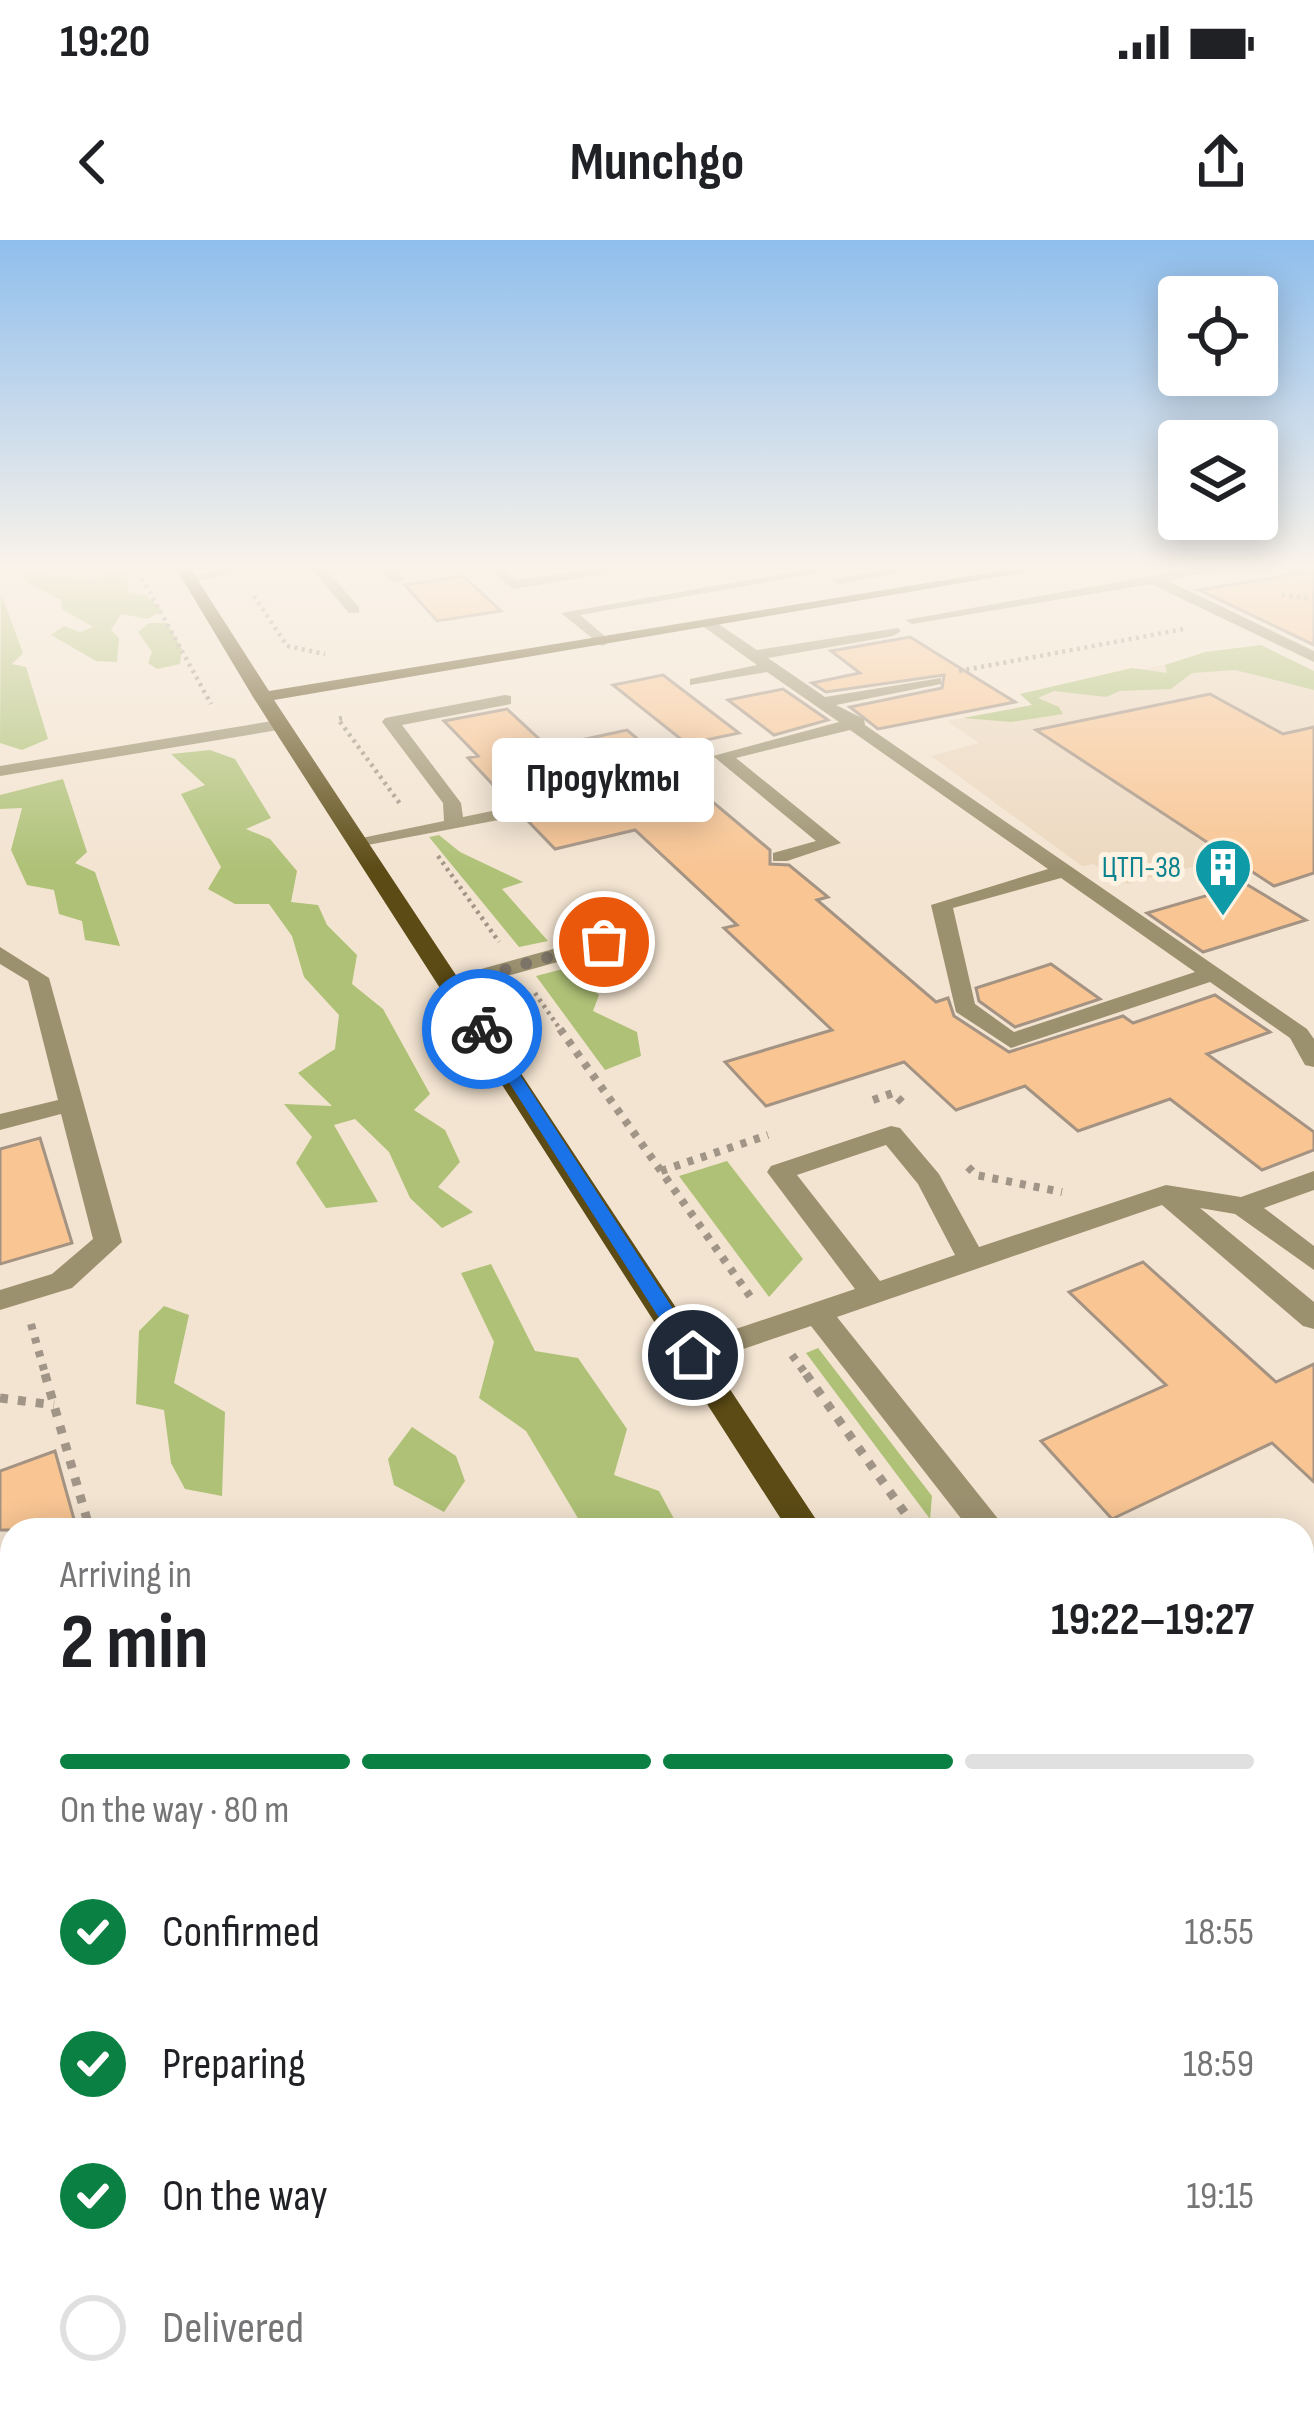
<!DOCTYPE html>
<html lang="en">
<head>
<meta charset="utf-8">
<style>
  body { margin:0; font-family:"Sofia Sans Condensed",sans-serif; background:#f2f2f2; color:#202124; height:100vh; display:flex; flex-direction:column; font-size:45px; white-space:nowrap }
  * { box-sizing:border-box; margin:0 }
  p { font-size:39px; color:#757577 }
  .icon { flex:none; width:66px; height:66px; fill:none; stroke:currentColor; stroke-width:2; stroke-linecap:round; stroke-linejoin:round }
  .map { position:relative; flex:1; overflow:hidden }
  .drawer { position:absolute; left:0px; top:1278px; width:1314px; height:903px; display:flex; flex-direction:column; background:#fff; border-radius:36px 36px 0 0; box-shadow:0 6px 30px #0003 }
  .drawer>* { flex:none }
  .tools { position:absolute; left:1158px; top:36px; display:grid; gap:24px }
  .tools a { display:grid; place-items:center; width:120px; height:120px; border-radius:12px; background:#fff; box-shadow:0 6px 30px #0003; font-size:60px }
  .pin { position:absolute; display:grid; place-items:center; width:102px; height:102px; color:#fff; margin:-51px; border:6px solid #fff; border-radius:50%; box-shadow:0 3px 12px #0007 }
  .courier { position:absolute; display:grid; place-items:center; width:120px; height:120px; margin:-60px; border:9px solid #1a73e8; border-radius:50%; background:#fff; color:#222; box-shadow:0 3px 15px #0007 }
  .bubble { position:absolute; height:84px; border-radius:12px; background:#fff; box-shadow:0 6px 30px #0003; font-size:39px; font-weight:700; line-height:84px; text-align:center }
  .head em { font-style:normal; font-weight:700 }
  .head div { display:flex; flex-direction:column-reverse }
  .head { display:flex; align-items:center; justify-content:space-between; height:204px; padding:0 60px }
  h1 { font-size:78px; font-weight:700; line-height:90px }
  .bar { display:grid; grid-template-columns:repeat(4,1fr); gap:18px 12px; align-content:center; height:144px; padding:0 60px }
  .bar i { height:15px; border-radius:9px; background:#e0e0e0 }
  .bar .current { background:#0b8043 }
  .bar p { grid-column:span 4 }
  ol { padding:0 60px; list-style:none }
  li { display:flex; align-items:center; gap:36px; height:132px }
  li p { margin-inline-start:auto }
  li .icon { padding:12px; border-radius:50%; background:#0b8043; color:#fff; stroke-width:4 }
  li:last-child { color:#757577 }
  li i { width:66px; height:66px; border:6px solid #e0e0e0; border-radius:50% }
  .status { display:flex; justify-content:space-between; align-items:center; height:84px; padding:0 60px; background:#fff; direction:ltr }
  .status svg { height:33px; fill:currentColor }
  header { display:flex; justify-content:space-between; align-items:center; height:156px; padding:0 60px; background:#fff; font-size:54px; font-weight:700 }
  .map>svg:first-child { display:block }
</style>
</head>
<body>
<div class="status"><b>19:20</b><svg viewBox="0 0 49 12"><path d="M0 12V9h3v3zM5 12V6h3v6zM10 12V3h3v9zM15 12V0h3v12zM26 1h20v11H26zM47 4h2v5h-2z"/></svg></div>
<header><svg class="icon" aria-label="back" viewBox="0 0 24 24"><path d="M15 5l-7 7 7 7"/></svg>Munchgo<svg class="icon" aria-label="share" viewBox="0 0 24 24"><path d="M12 15V3M7 8l5-5 5 5M5 13v7h14v-7"/></svg></header>
<div class="map">
<svg width="1314" height="2180" viewBox="0 0 1314 2180">
  <rect width="100%" height="100%" fill="#f3e4d1"/>
  <g fill="#ecd8bf">
    <path d="M1261,405L1314,431V595L1127,644L1093,624L1082,626L931,516L979,503L947,481L1033,465L1020,454Z"/>
    <path d="M12,1708V2169H503L507,2180H0V1709Z"/>
  </g>
  <g fill="#aec176">
    <path d="M100,325H127L128,352L146,355L163,371L147,379L121,374L111,390L119,398L117,422L96,421L51,395L64,386L80,392L93,387L62,369L61,360L27,342L19,330L96,340L105,332Z"/>
    <path d="M1,354L23,413L12,424L26,427L48,499L22,510L0,503Z"/>
    <path d="M149,383H167L182,409L180,424L157,429L148,423L152,412L138,392Z"/>
    <path d="M1261,405L1314,431V450L1235,430L1192,433L1171,449L1120,451L1106,457L1054,451L1038,458L1059,467L1063,474L1011,482L963,478L1032,465L1020,454L1132,428L1167,433L1165,425L1205,412Z"/>
    <path d="M210,510L235,519L271,578L246,589L270,599L297,631L291,662L318,665L327,685L357,715L352,744L383,769L430,854L414,870L445,890L460,922L438,947L473,972L442,988L410,958L389,912L355,879L334,885L378,962L326,968L296,923L312,897L284,864L332,866L298,833L335,809L339,775L304,737L292,696L269,664H235L208,649L221,627L181,554L205,545L171,514Z"/>
    <path d="M63,539L87,612L75,623L95,632L120,706L85,700L82,681L59,674L54,650L27,645L11,610L22,568L0,569V555Z"/>
    <path d="M439,595L460,612L523,642L502,649L548,701L519,707L429,597Z"/>
    <path d="M571,727L599,755L593,771L637,792L641,816L605,830L536,736Z"/>
    <path d="M727,921L803,1019L769,1057L679,936Z"/>
    <path d="M491,1024L535,1111L578,1118L627,1189L614,1235L659,1251L680,1290H585L526,1191L479,1158L494,1102L461,1033Z"/>
    <path d="M164,1066L189,1075L174,1143L225,1172L222,1256L185,1249L171,1223L164,1170L136,1164L139,1091Z"/>
    <path d="M818,1108L932,1256L930,1279L806,1113Z"/>
    <path d="M412,1187L456,1216L465,1241L444,1272L394,1245L388,1219Z"/>
    <path d="M0,1579L12,1583V1708L0,1709Z"/>
    <path d="M12,2103V2169H80L62,2180H0V2110Z"/>
    <path d="M816,2169H1045L1051,2180H817Z"/>
  </g>
  <g fill="#f8c593" stroke="#a49383" stroke-width="3">
    <path d="M1314,331V405L1199,350Z"/>
    <path d="M463,336L501,371L437,381L405,345Z"/>
    <path d="M910,397L1015,462L878,489L850,467L942,448L944,435L826,452L812,443L860,433L831,411Z"/>
    <path d="M663,435L739,493L687,504L613,445Z"/>
    <path d="M783,449L828,480L774,495L728,460Z"/>
    <path d="M1210,454L1283,494L1314,487V633L1274,646L1036,490Z"/>
    <path d="M507,469L548,507L627,490L770,610V624L789,625L828,657L817,660L936,762L948,758L954,776L1009,812L1123,776L1133,783L1215,755L1270,792L1207,814L1314,892V910L1262,930L1170,859L1078,891L1025,846L956,870L904,822L766,866L725,822L832,790L724,688L737,685L635,590L555,609L526,579L562,572L566,560L553,554L510,563L468,518L478,516L444,481Z"/>
    <path d="M1246,644L1306,680L1203,712L1147,673Z"/>
    <path d="M1051,724L1100,759L1015,787L979,761L976,748Z"/>
    <path d="M40,898L72,1003L0,1024V909Z"/>
    <path d="M1143,1022L1276,1142L1314,1124V1242L1272,1203L1112,1279L1041,1201L1166,1145L1069,1052Z"/>
    <path d="M55,1211L77,1290H0V1231Z"/>
  </g>
  <g fill="none" stroke-linecap="round" stroke-linejoin="round">
    <g stroke="#a09587" stroke-width="4.5" stroke-dasharray="3 4.5" stroke-linecap="butt">
      <path d="M135,325L211,464"/>
      <path d="M1282,355L1314,359"/>
      <path d="M254,356L287,406L325,414"/>
      <path d="M959,431L1184,389"/>
      <path d="M342,478L338,479L401,565"/>
      <path d="M438,616L499,702"/>
      <path d="M535,753L562,792"/>
    </g>
    <g stroke="#a09587" stroke-width="8" stroke-dasharray="6 8" stroke-linecap="butt">
      <path d="M560,789L752,1059"/>
      <path d="M873,860L893,853L902,862"/>
      <path d="M968,927L976,935L1062,952"/>
      <path d="M661,931L768,895"/>
      <path d="M31,1084L46,1137"/>
      <path d="M792,1115L808,1137"/>
    </g>
    <g stroke="#a09587" stroke-width="9" stroke-dasharray="8 10" stroke-linecap="butt">
      <path d="M45,1134L90,1290"/>
      <path d="M806,1134L917,1290"/>
      <path d="M0,1158L54,1165"/>
    </g>
    <g stroke="#a09587" stroke-width="12" stroke-dasharray="9 14" stroke-linecap="butt">
      <path d="M1302,1831L1314,1848"/>
      <path d="M1302,1947L1314,1940"/>
      <path d="M1097,2169L1103,2180"/>
      <path d="M458,2180L481,2169"/>
    </g>
    <g fill="#9c916f" fill-rule="evenodd">
      <path d="M246,325H278L190,342L183,338Z"/>
      <path d="M308,325H322L359,367V373H349Z"/>
      <path d="M376,325H391L405,340L393,343Z"/>
      <path d="M484,325H499L516,340L625,325H660L513,349Z"/>
      <path d="M834,325H865L580,375L607,398V404L602,406L561,373Z"/>
      <path d="M909,325H941L839,344L832,340Z"/>
      <path d="M1213,325H1243L1168,341L1314,411V422L1151,344L912,384L905,380Z"/>
      <path d="M704,381H714L757,410L898,388L901,391L893,396L768,418L825,457L941,438V444L836,465L864,479L865,485L1307,789L1314,799V827L1305,825L1290,798L1210,742L1011,808L956,772L931,665L1048,629L850,490L736,518L841,603L787,621H773V613L816,601L713,516L839,482L767,432L690,445V439L757,425L704,387ZM1061,638L1195,732L1014,792L975,764L953,668Z"/>
      <path d="M505,455L511,456V464L402,485L461,563L463,577L554,558L563,564L561,568L352,608V600L444,581L443,563L382,482L385,478Z"/>
      <path d="M278,480L287,485L284,489L0,536V526Z"/>
      <path d="M604,695L612,697V707L453,751L442,744L445,739Z"/>
      <path d="M0,707L49,738L122,1002L72,1048L0,1070V1050L52,1034L93,999L61,874L0,890V874L58,860L28,741L0,724Z"/>
      <path d="M891,886L900,888L939,934L979,1007L1166,945L1241,957L1314,931V950L1264,968L1314,1006V1030L1235,974L1200,968L1314,1062V1089L1303,1086L1162,965L837,1077L1007,1290H970L811,1086L693,1126L682,1123L678,1115L682,1107L855,1049L767,932L771,926ZM886,905L918,944L955,1015L880,1041L797,935Z"/>
      <path d="M1302,1493L1314,1497V1542L1302,1538Z"/>
      <path d="M12,1521V1559L0,1563V1525Z"/>
      <rect x="0" y="1811" width="12" height="46"/>
      <path d="M357,2169H409L413,2180H359Z"/>
    </g>
    <g fill="#5c4b15" fill-rule="evenodd">
      <path d="M174,325H188L269,451L1037,325H1068L274,460L823,1290H788L253,457Z"/>
      <path d="M1302,2032L1314,2037V2101L1302,2096Z"/>
    </g>
  </g>
  <linearGradient id="sky" x2="0" y2="1"><stop stop-color="#8fbeed"/><stop offset="0.52" stop-color="#faf3ea"/><stop offset="1" stop-color="#faf3ea" stop-opacity="0"/></linearGradient>
  <rect width="1314" height="630" fill="url(#sky)"/>
  <path fill="#1a73e8" d="M482,785L490,789L700,1110V1120H686L475,789Z"/>
  <g fill="none" stroke-linecap="round" stroke-linejoin="round">
    <path stroke="#7d7468" stroke-width="12" stroke-dasharray="0 21.6" d="M482,789L453,744L604,702"/>
  </g>
  <defs>
    <g id="building-pin" transform="scale(3)"><path d="M0 17L-7.5 6A9.5 9.5 0 1 1 7.5 6Z" fill="#0f9aa8" stroke="#fef2e2"/><path d="M-4-6H4V6H1V3H-1V6H-4ZM-2.5-4.3h1.7v1.8h-1.7ZM.8-4.3h1.7v1.8H.8ZM-2.5-1h1.7V.8h-1.7ZM.8-1h1.7V.8H.8Z" fill="#fff"/></g>
  </defs>
  <g fill-rule="evenodd">
    <use href="#building-pin" x="1223" y="627"/>
  </g>
  <g text-anchor="middle" stroke-width="10" stroke-linejoin="round" paint-order="stroke">
    <g font-size="30" fill="#0d838f" stroke="#fef2e2" text-anchor="end">
      <text x="1181" y="637">ЦТП-38</text>
    </g>
  </g>
</svg>
<div class="tools">
<a><svg class="icon" aria-label="locate" viewBox="0 0 24 24"><circle cx="12" cy="12" r="6"/><path d="M12 2v4M12 18v4M2 12h4M18 12h4"/></svg></a>
<a><svg class="icon" aria-label="layers" viewBox="0 0 24 24"><path d="M12 4l9 5-9 5-9-5zM3 14l9 5 9-5"/></svg></a>
</div>
<div class="pin" style="left:604px;top:702px;background:#ea580c"><svg class="icon" aria-label="bag" viewBox="0 0 24 24"><path d="M5 8h14l-1 12H6zM9 8a3 3 0 0 1 6 0"/></svg></div>
<div class="pin" style="left:693px;top:1115px;background:#1f2937"><svg class="icon" aria-label="home" viewBox="0 0 24 24"><path d="M3 11l9-7 9 7M6 9v11h12V9"/></svg></div>
<div class="courier" style="left:482px;top:789px"><svg class="icon" aria-label="bike" viewBox="0 0 24 24"><circle cx="6" cy="16" r="4"/><circle cx="18" cy="16" r="4"/><path d="M6 16l4-8h5l3 8M10 8l3 8H6M13 5h3"/></svg></div>
<div class="bubble" style="left:492px;top:498px;width:222px">Продукты</div>
<section class="drawer">
<div class="head"><div><h1>2 min</h1><p>Arriving in</p></div><em>19:22–19:27</em></div>
<div class="bar"><i class="current"></i><i class="current"></i><i class="current"></i><i></i><p>On the way · 80 m</p></div>
<ol>
<li><svg class="icon" aria-label="check" viewBox="0 0 24 24"><path d="M5 12l5 5 9-10"/></svg>Confirmed<p>18:55</p></li>
<li><svg class="icon" aria-label="check" viewBox="0 0 24 24"><path d="M5 12l5 5 9-10"/></svg>Preparing<p>18:59</p></li>
<li><svg class="icon" aria-label="check" viewBox="0 0 24 24"><path d="M5 12l5 5 9-10"/></svg>On the way<p>19:15</p></li>
<li><i></i>Delivered</li>
</ol>
</section>
</div>
</body>
</html>
